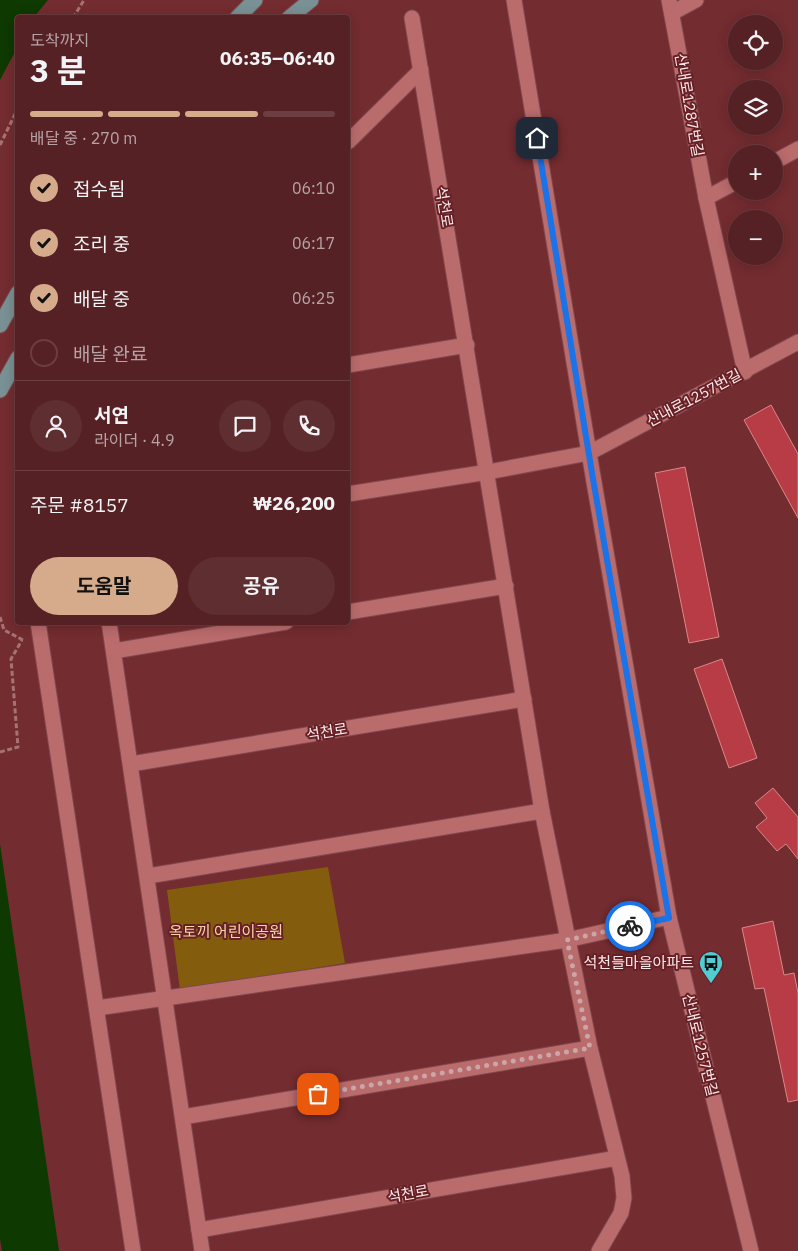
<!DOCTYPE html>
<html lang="ko">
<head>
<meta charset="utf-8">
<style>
  body { margin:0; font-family:"IBM Plex Sans","Noto Sans KR",sans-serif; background:#5f2e31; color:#f1f3f6; height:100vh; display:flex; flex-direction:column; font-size:19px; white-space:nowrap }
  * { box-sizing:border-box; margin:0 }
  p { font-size:16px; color:#b6a3a6 }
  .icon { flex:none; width:28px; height:28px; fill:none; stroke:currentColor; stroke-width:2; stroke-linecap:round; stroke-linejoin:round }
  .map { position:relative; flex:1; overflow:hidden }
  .side { position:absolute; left:15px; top:15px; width:335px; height:610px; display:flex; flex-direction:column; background:#562124; border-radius:5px; box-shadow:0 2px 12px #0003,0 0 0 1px #6c3e41 }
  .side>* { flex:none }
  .buttons { position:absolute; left:728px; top:15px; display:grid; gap:10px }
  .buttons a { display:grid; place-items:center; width:55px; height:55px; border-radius:50%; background:#562124; box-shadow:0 2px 12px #0003,0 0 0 1px #6c3e41; font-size:25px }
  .pin { position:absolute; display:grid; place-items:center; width:42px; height:42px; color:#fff; margin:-21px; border-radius:10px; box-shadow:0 2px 8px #0006 }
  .courier { position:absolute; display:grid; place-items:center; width:50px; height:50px; margin:-25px; border:4px solid #1a73e8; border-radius:50%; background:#fff; color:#222; box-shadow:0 1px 6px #0007 }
  .headline em { font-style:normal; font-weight:700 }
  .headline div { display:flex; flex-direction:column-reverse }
  .headline { display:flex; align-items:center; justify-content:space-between; height:85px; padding:0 15px }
  h1 { font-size:32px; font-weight:700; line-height:38px }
  .bar { display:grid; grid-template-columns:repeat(4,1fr); gap:8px 5px; align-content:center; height:60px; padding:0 15px }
  .bar i { height:6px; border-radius:4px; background:#6c3e41 }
  .bar .selected { background:#d6ab8b }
  .bar p { grid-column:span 4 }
  .line { display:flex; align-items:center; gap:12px; padding:0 15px; border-top:1px solid #6c3e41 }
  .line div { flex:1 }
  .round { display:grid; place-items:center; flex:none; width:52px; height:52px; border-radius:26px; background:#5f2e31 }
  ol { padding:0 15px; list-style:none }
  li { display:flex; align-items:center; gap:15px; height:55px }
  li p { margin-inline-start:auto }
  li .icon { padding:5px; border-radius:50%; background:#d6ab8b; color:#111; stroke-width:4 }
  li:last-child { color:#b6a3a6 }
  li i { width:28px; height:28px; border:2px solid #6c3e41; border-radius:50% }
  .action { display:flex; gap:10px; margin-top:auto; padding:10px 15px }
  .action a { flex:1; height:58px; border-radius:30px; background:#d6ab8b; color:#111; font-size:20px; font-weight:700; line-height:58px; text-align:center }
  .action a+a { background:#5f2e31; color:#f1f3f6 }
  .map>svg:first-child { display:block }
</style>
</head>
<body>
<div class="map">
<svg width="798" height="1251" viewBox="0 0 798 1251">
  <rect width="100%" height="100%" fill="#732c30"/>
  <path fill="#835d0d" d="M328,867L345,963L180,990L167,890Z"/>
  <g fill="#0e3901">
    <path d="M0,0H48L34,17L18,18L17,48L0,80Z"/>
    <path d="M0,844L59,1251H2L0,1239Z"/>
  </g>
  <g fill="#b73c46" stroke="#da8888">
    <path d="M771,405L798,454V518L744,420Z"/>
    <path d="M685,467L719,637L689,643L655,473Z"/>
    <path d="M722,659L757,758L729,768L694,669Z"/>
    <path d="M773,788L798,817V859L786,844L777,851L756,827L767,818L755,803Z"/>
    <path d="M773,921L784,975L794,973L798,993V1100L788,1102L764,988L755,989L742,928Z"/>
  </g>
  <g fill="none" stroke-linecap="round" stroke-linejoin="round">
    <g stroke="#7f474d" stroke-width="17">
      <g id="street">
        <path d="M669,0L706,198L745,372"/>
        <path d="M672,13L696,0"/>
        <path d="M412,18L542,811L590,1048L622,1176L624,1198L621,1213L599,1251"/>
        <path d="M348,142L421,70"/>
        <path d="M774,162L798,149"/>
        <path d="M706,198L736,182"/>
        <path d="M348,365L467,345"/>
        <path d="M348,494L488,472L589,453L798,342"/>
        <path d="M348,612L506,586"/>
        <path d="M38,622L133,1251"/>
        <path d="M109,622L202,1251"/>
        <path d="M114,651L286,622"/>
        <path d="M131,764L524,699"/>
        <path d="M148,876L542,811"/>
        <path d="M97,1008L567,940L669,917"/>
        <path d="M183,1117L590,1048"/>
        <path d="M199,1230L617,1158"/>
      </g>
    </g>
    <g stroke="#7f474d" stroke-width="17">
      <path id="secondary" d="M514,0L589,453L669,917L751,1251"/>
    </g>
    <g stroke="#7f474d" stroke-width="17">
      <g id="primary">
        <path d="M237,18L255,0"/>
        <path d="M289,18L311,0"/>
        <path d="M0,325L18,293"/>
        <path d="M0,390L18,358"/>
      </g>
    </g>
    <g stroke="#a67375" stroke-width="3" stroke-dasharray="5 2.5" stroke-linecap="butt">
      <path d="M73,18L84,0"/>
      <path d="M0,145L18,108"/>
      <path d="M0,617L4,630L23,640"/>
      <path d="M0,752L18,747L11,659L22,640"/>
    </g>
    <use href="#street" stroke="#ba6b6c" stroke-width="15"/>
    <use href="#secondary" stroke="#ba6b6c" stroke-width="15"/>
    <use href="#primary" stroke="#799194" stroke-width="15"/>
  </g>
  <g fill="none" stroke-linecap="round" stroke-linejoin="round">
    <path stroke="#cba6a8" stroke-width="5" stroke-dasharray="0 9" d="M318,1094L590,1048L567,940L630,926"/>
    <path stroke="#1a73e8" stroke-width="6" d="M537,138L592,473L669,918L630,926"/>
  </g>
  <defs>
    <g id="bus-pin" transform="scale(1.25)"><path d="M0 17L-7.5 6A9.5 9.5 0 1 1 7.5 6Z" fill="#51ccd2" stroke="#672026"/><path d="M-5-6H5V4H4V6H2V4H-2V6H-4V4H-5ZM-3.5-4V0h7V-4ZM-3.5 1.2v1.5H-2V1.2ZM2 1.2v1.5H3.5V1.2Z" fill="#111"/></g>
  </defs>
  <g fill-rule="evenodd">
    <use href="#bus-pin" x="711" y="963"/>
  </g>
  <g text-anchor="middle" stroke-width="4" stroke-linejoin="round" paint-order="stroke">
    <g font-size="15" fill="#fbe8e8" stroke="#672026">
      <text transform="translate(689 105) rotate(80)" y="5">산내로1287번길</text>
      <text transform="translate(444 207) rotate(81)" y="5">석천로</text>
      <text transform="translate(694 398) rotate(-28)" y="5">산내로1257번길</text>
      <text transform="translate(327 732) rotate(-9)" y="5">석천로</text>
      <text transform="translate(700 1045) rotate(76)" y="5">산내로1257번길</text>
      <text transform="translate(408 1194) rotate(-10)" y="5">석천로</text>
    </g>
    <g font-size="15" fill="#f7d7a3" stroke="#672026">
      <text x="226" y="937">옥토끼 어린이공원</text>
    </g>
    <g font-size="15" fill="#fbe8e8" stroke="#672026" text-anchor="end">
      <text x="694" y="968">석천들마을아파트</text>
    </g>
  </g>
</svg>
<div class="buttons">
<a><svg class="icon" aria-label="locate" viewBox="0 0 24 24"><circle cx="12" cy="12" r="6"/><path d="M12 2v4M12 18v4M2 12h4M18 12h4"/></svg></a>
<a><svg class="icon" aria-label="layers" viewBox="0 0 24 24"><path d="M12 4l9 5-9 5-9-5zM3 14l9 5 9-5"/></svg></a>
<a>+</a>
<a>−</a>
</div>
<div class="pin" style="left:318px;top:1094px;background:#ea580c"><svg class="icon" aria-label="bag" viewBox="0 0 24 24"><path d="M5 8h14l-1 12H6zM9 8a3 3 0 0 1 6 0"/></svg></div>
<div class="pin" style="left:537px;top:138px;background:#1f2937"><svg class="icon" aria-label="home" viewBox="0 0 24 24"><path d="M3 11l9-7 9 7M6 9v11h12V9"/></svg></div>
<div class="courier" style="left:630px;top:926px"><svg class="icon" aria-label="bike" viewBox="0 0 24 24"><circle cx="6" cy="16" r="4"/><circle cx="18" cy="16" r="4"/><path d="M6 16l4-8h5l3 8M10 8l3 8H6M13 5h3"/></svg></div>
<section class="side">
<div class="headline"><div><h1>3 분</h1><p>도착까지</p></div><em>06:35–06:40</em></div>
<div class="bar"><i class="selected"></i><i class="selected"></i><i class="selected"></i><i></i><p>배달 중 · 270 m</p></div>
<ol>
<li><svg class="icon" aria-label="check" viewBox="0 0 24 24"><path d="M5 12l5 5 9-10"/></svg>접수됨<p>06:10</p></li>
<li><svg class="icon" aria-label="check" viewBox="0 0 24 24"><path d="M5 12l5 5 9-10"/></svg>조리 중<p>06:17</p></li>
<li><svg class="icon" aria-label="check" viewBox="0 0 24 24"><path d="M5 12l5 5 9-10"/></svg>배달 중<p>06:25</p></li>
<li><i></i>배달 완료</li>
</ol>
<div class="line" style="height:90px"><a class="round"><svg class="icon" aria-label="person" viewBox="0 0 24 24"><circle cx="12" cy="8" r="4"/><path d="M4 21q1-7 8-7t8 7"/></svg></a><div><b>서연</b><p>라이더 · 4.9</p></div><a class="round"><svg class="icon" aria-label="chat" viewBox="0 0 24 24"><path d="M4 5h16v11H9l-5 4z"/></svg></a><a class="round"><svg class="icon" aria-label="phone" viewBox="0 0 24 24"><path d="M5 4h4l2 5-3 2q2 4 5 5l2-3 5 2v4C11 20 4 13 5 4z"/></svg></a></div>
<div class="line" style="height:65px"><div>주문 #8157</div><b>₩26,200</b></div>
<div class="action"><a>도움말</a><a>공유</a></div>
</section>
</div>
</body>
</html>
